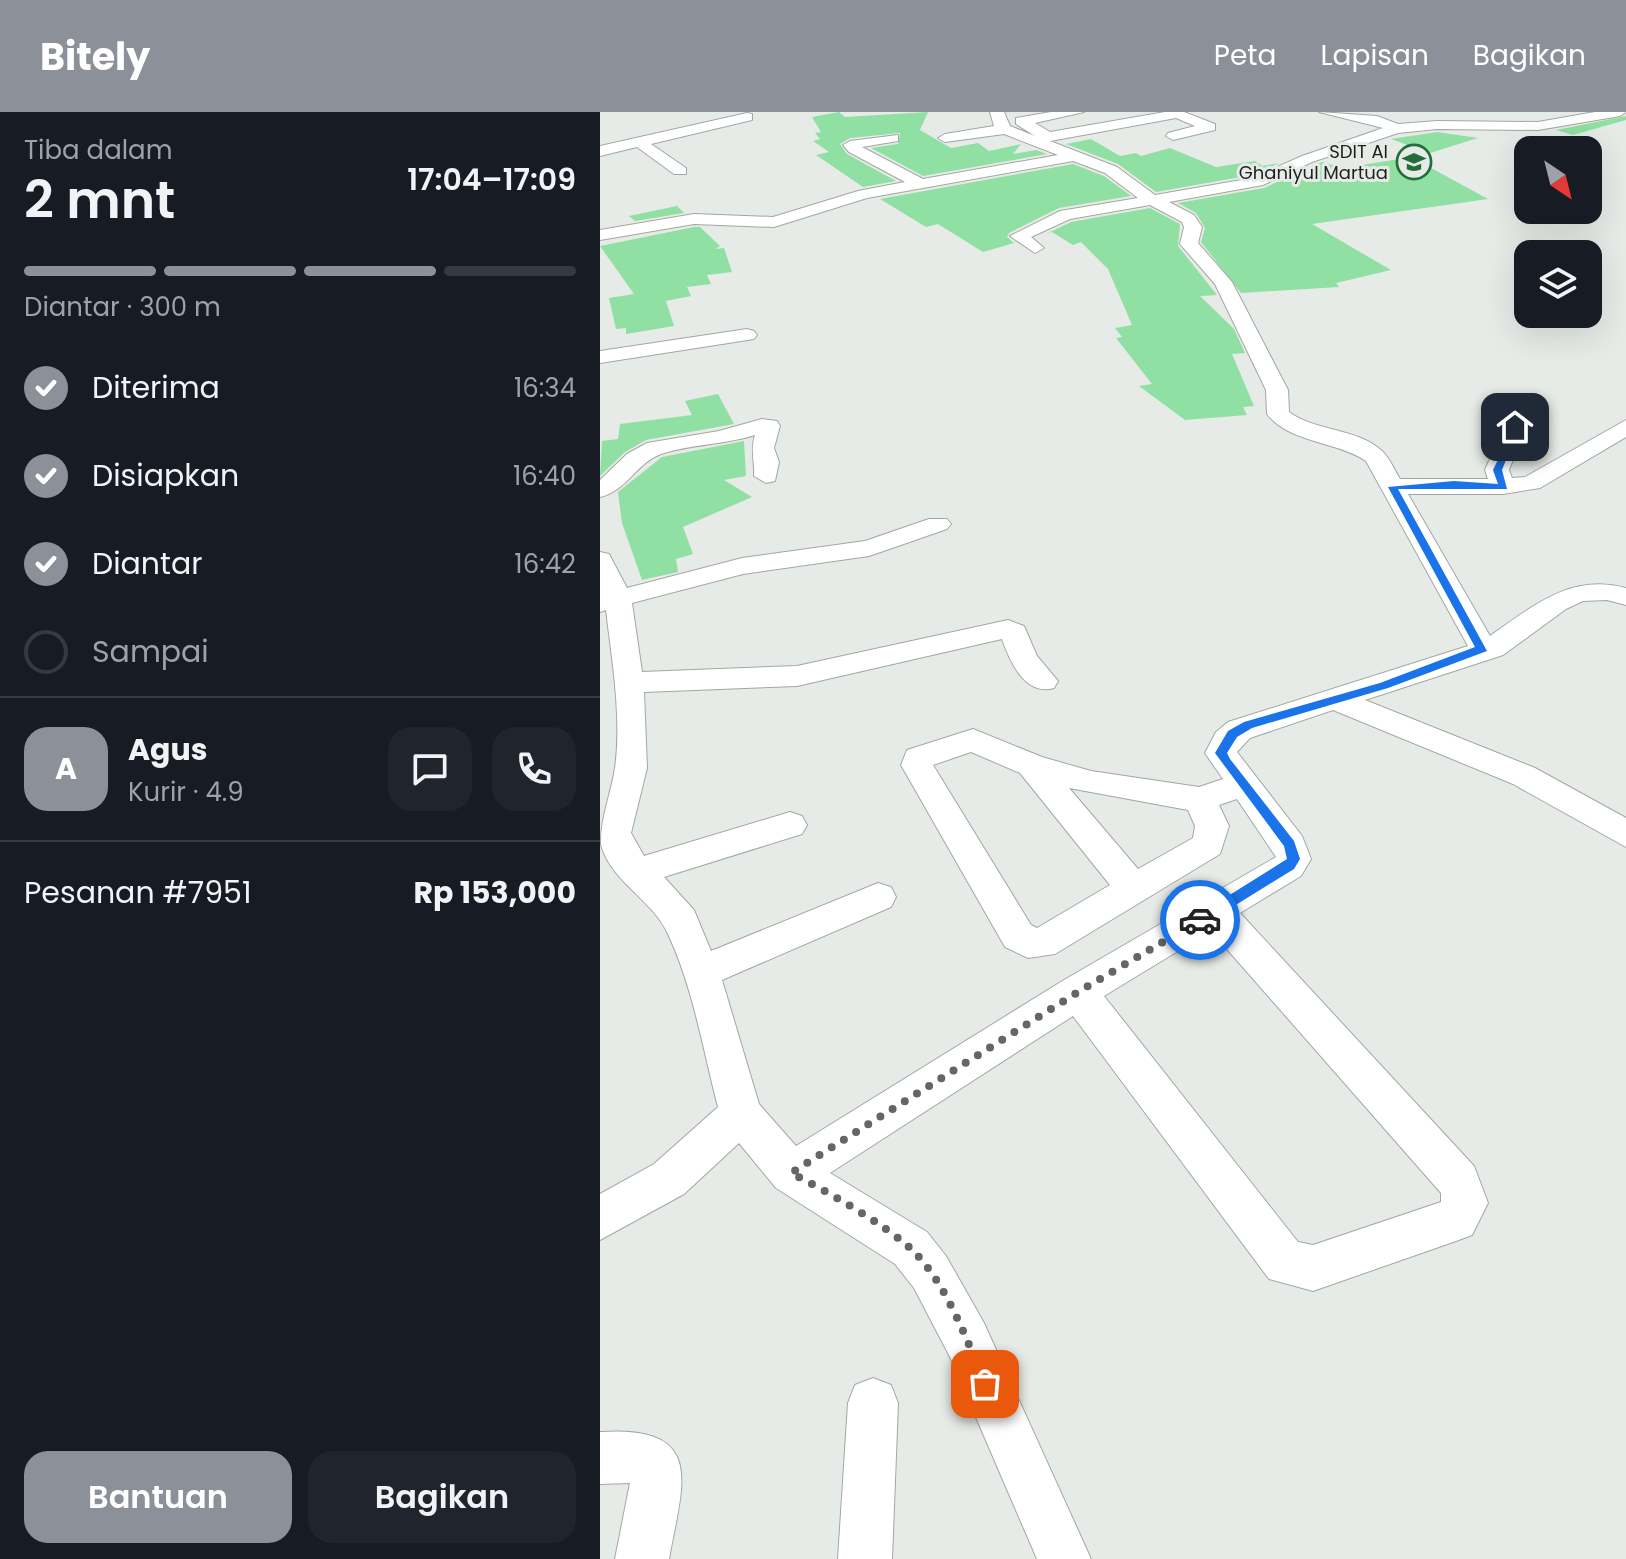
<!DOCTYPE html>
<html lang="id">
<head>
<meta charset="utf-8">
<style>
  body { margin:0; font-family:Poppins,sans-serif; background:#20242c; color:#f1f3f6; height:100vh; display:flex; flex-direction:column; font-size:30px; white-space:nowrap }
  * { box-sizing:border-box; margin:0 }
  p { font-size:26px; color:#9ea1a6 }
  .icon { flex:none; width:44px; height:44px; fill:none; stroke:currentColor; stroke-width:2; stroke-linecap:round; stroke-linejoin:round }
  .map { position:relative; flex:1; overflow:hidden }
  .drawer { display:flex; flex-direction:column; background:#171b24; width:600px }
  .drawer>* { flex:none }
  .needle { width:52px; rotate:145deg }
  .buttons { position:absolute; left:914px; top:24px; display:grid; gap:16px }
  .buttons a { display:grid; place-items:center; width:88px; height:88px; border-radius:16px; background:#171b24; box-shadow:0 8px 32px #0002; font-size:40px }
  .pin { position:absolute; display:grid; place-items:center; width:68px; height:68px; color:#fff; margin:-34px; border-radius:16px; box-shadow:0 4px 12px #0006 }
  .courier { position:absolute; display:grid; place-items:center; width:80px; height:80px; margin:-40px; border:6px solid #1a73e8; border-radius:50%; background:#fff; color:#222; box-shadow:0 2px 10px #0007 }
  .head em { font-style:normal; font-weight:600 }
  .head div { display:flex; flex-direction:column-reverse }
  .head { display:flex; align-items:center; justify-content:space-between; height:136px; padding:0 24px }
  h1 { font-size:52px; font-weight:600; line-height:60px }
  .bar { display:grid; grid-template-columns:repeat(4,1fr); gap:12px 8px; align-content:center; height:96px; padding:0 24px }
  .bar i { height:10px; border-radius:6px; background:#363941 }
  .bar .current { background:#8c9099 }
  .bar p { grid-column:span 4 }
  .line { display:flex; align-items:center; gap:20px; padding:0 24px; border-top:2px solid #363941 }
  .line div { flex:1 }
  .round { display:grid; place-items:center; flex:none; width:84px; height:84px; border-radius:24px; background:#20242c }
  ol { padding:0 24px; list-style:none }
  li { display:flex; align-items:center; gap:24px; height:88px }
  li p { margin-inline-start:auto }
  li .icon { padding:8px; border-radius:50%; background:#8c9099; color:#fff; stroke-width:4 }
  li:last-child { color:#9ea1a6 }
  li i { width:44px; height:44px; border:4px solid #363941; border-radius:50% }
  .cta { display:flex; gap:16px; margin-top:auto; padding:16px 24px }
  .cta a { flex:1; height:92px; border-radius:24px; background:#8c9099; color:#fff; font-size:32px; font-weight:600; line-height:92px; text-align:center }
  .cta a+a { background:#20242c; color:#f1f3f6 }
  header { display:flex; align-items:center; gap:48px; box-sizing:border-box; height:112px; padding:0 40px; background:#8c9099; color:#fff }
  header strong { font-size:38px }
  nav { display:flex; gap:44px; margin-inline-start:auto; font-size:28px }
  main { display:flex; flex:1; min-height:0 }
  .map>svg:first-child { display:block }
</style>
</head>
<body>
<header>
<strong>Bitely</strong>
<nav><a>Peta</a><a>Lapisan</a><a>Bagikan</a></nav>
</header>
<main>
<section class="drawer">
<div class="head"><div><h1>2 mnt</h1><p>Tiba dalam</p></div><em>17:04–17:09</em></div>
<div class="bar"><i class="current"></i><i class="current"></i><i class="current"></i><i></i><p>Diantar · 300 m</p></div>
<ol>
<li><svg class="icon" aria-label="check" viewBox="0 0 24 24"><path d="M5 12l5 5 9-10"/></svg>Diterima<p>16:34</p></li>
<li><svg class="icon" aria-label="check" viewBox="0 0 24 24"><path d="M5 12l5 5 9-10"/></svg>Disiapkan<p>16:40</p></li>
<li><svg class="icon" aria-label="check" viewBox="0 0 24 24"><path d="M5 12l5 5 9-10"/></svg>Diantar<p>16:42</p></li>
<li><i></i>Sampai</li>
</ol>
<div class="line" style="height:144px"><b class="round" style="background:#8c9099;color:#fff">A</b><div><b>Agus</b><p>Kurir · 4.9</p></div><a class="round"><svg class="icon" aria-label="chat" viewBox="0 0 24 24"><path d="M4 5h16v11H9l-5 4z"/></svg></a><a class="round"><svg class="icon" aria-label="phone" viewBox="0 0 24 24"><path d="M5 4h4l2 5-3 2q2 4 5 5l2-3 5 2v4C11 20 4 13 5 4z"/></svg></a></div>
<div class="line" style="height:104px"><div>Pesanan #7951</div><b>Rp 153,000</b></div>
<div class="cta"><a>Bantuan</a><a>Bagikan</a></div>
</section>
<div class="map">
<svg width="1026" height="1447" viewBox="0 0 1026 1447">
  <rect width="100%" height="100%" fill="#e7ebe7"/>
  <g fill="#8fe0a2">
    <path d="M239,0L245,5L328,0L320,18L351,36L378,31L389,39L421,32L413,42L436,38L447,42L323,64L271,36L298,32L300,21L250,26L240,32L247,42L296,69L263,75L216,43L229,40L213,29L220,27L215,21L221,20L212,5Z"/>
    <path d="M1026,4V8L973,23L956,18Z"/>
    <path d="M837,20L878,26L830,41L791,27Z"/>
    <path d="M491,27L520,44L536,41L541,44L570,36L616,55L655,49L662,54L679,51L652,63L556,80L518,52L466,32Z"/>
    <path d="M811,45L888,87L712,112L791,158L736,171L739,175L641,181L601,130L605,116L596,101L578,91L664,76L722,50L744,56Z"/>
    <path d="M473,52L504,64L531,84L459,96L409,121L407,125L414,131L383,140L338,112L326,115L280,87Z"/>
    <path d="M77,94L84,101L35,109L29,104Z"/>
    <path d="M550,96L580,112L578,134L617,183L600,184L634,217L645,241L632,242L654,294L643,295L647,303L585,308L539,274L552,272L516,226L522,225L515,216L532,213L508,157L481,130L473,133L452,120L446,122L471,110Z"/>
    <path d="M94,115H100L120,134L115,137L124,136L132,160L107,163L111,172L87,175L91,184L66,189L74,214L26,222V216L16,217L9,186L34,182L0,134Z"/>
    <path d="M118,282L134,312L46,328L25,340L0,364L2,329L18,327L20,312L92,303L85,289Z"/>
    <path d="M144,329L146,364L124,368L152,385L83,415L93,442L76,447L78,460L42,468L22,411L18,380L62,345Z"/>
  </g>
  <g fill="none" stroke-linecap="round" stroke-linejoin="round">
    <g stroke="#a3a7a3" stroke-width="2">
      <g id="minor">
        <path d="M390,0H404L410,14L435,24L416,12V6L451,0H484L435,11L450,20L565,0H584L615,12V18L573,28L566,24L568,21L595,14L576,6L450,29L517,55L555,83L653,66L702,44L783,16L719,0L777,4L798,12L837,9L938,10L995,0H1026L1020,4L938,18L837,17L798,21L712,50L663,73L569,90L594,103L602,115L598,131L632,170L688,278L689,300C716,320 759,316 783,340C790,347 795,359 800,367H888L885,358L904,315L915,308L926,315L909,358L912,366L925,365L1026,308V325L940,376L903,382H808L890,524C933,494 971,461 1026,476V493L1007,488L983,489L966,497L903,543L765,588L935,656L1026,706V735L913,672L733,598L650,626L637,640L702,724L711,747L701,764L640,801L874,1054L888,1091L872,1123L856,1129L713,1179L669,1167L473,904L230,1061L327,1120L346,1144L384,1211L491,1447H437L350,1245L314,1176L295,1152L176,1076L139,1031L84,1082L0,1128V1082L54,1052L118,995C103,938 93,874 67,820C52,788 11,769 1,733C0,707 11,682 15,656C22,605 12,549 6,498L0,500V440L9,442L27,476L142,446L265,429L329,407H347L351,412L347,417L269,444L143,462L32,491L42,560L197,554L408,508L424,514L437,544L458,569L454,576C425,584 410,550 402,527L197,574L44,580L47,656L31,721L44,744L190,700L202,704L207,713L202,722L64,765L94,798L111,839L278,771L291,775L296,785L291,795L122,868L159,992L196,1034L464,868L676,745L637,687L619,693L629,714L620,742L455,842L428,846L405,835L301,653L307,638L373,617L442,645L491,659L599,675L623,667L605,641L616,620L628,610L868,534L766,349C736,329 689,331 667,302L666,278L615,172L580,132L584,115L582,110L550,93L470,107L431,125L444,136L435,141L410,124L460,99L538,86L505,61L473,49L267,86L174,115L94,112L0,128V118L94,102L173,105L258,79L305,70L249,40L243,33L250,29L298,23V29L262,35L323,67L458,43L404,22L345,30L338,26L345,22L394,14ZM371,640L420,661L510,773L437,816L431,813L333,653ZM469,676L588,698L595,714L593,726L538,757ZM611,819L841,1081V1090L713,1133L698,1130L504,884Z"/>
        <path d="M147,1L152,2V8L51,32L86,56V62H74L37,35L0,44V34Z"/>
        <path d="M147,217L154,219L157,223L154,227L0,251V239Z"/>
        <path d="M162,307L177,309L180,314L174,336L179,350L175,369L166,371L154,364C155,349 150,338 155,323C124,333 90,332 61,342C36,351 27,379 0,385V368L27,342L47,331L119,319Z"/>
        <path d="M273,1266L291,1273L298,1291L292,1447H238L248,1291L255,1273Z"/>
        <path d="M0,1320C108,1313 82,1373 69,1447H15L30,1371L0,1372Z"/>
      </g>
    </g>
    <use href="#minor" fill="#fff" fill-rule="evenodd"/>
  </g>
  <path fill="#1a73e8" d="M915,312L919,315L902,358L907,377H798L887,539L788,576L652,616L637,625L627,641L630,647L694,729L700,747L694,757L605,812H596V804L687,747L684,734L615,641L628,619L644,610L780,571L875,535L788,375L854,369L898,372L893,358Z"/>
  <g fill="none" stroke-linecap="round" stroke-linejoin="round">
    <path stroke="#646664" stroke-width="8" stroke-dasharray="0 14.4" d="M385,1272C368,1230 345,1168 311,1137C286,1113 223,1077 191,1061L478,880L600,808"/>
  </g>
  <defs>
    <g id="school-ring" transform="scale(1.8)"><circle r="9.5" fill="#e7ebe7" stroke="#236d3b" stroke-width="1.5"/><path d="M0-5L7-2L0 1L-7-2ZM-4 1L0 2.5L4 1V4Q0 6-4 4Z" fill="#236d3b"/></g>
  </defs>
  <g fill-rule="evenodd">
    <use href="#school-ring" x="814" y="50"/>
  </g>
  <g text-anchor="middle" stroke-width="6" stroke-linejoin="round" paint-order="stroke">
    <g font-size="18" fill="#1d1f1d" stroke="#e7ebe7" text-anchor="end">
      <text x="788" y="46">SDIT Al<tspan x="788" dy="21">Ghaniyul Martua</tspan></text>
    </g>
  </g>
</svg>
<div class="buttons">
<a><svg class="needle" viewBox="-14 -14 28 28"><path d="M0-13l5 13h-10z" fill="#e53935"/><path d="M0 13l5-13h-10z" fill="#9ea1a6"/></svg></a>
<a><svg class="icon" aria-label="layers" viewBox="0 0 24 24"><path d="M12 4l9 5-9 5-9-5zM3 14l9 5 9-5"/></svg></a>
</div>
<div class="pin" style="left:385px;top:1272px;background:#ea580c"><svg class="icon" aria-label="bag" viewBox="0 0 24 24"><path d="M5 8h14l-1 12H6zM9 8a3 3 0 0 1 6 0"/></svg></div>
<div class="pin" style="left:915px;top:315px;background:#1f2937"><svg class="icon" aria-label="home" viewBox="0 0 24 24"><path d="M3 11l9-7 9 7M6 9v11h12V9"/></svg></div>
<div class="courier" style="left:600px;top:808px"><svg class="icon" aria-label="car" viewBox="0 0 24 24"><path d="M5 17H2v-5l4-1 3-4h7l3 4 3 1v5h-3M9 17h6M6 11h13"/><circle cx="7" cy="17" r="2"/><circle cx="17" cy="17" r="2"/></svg></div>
</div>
</main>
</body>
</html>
